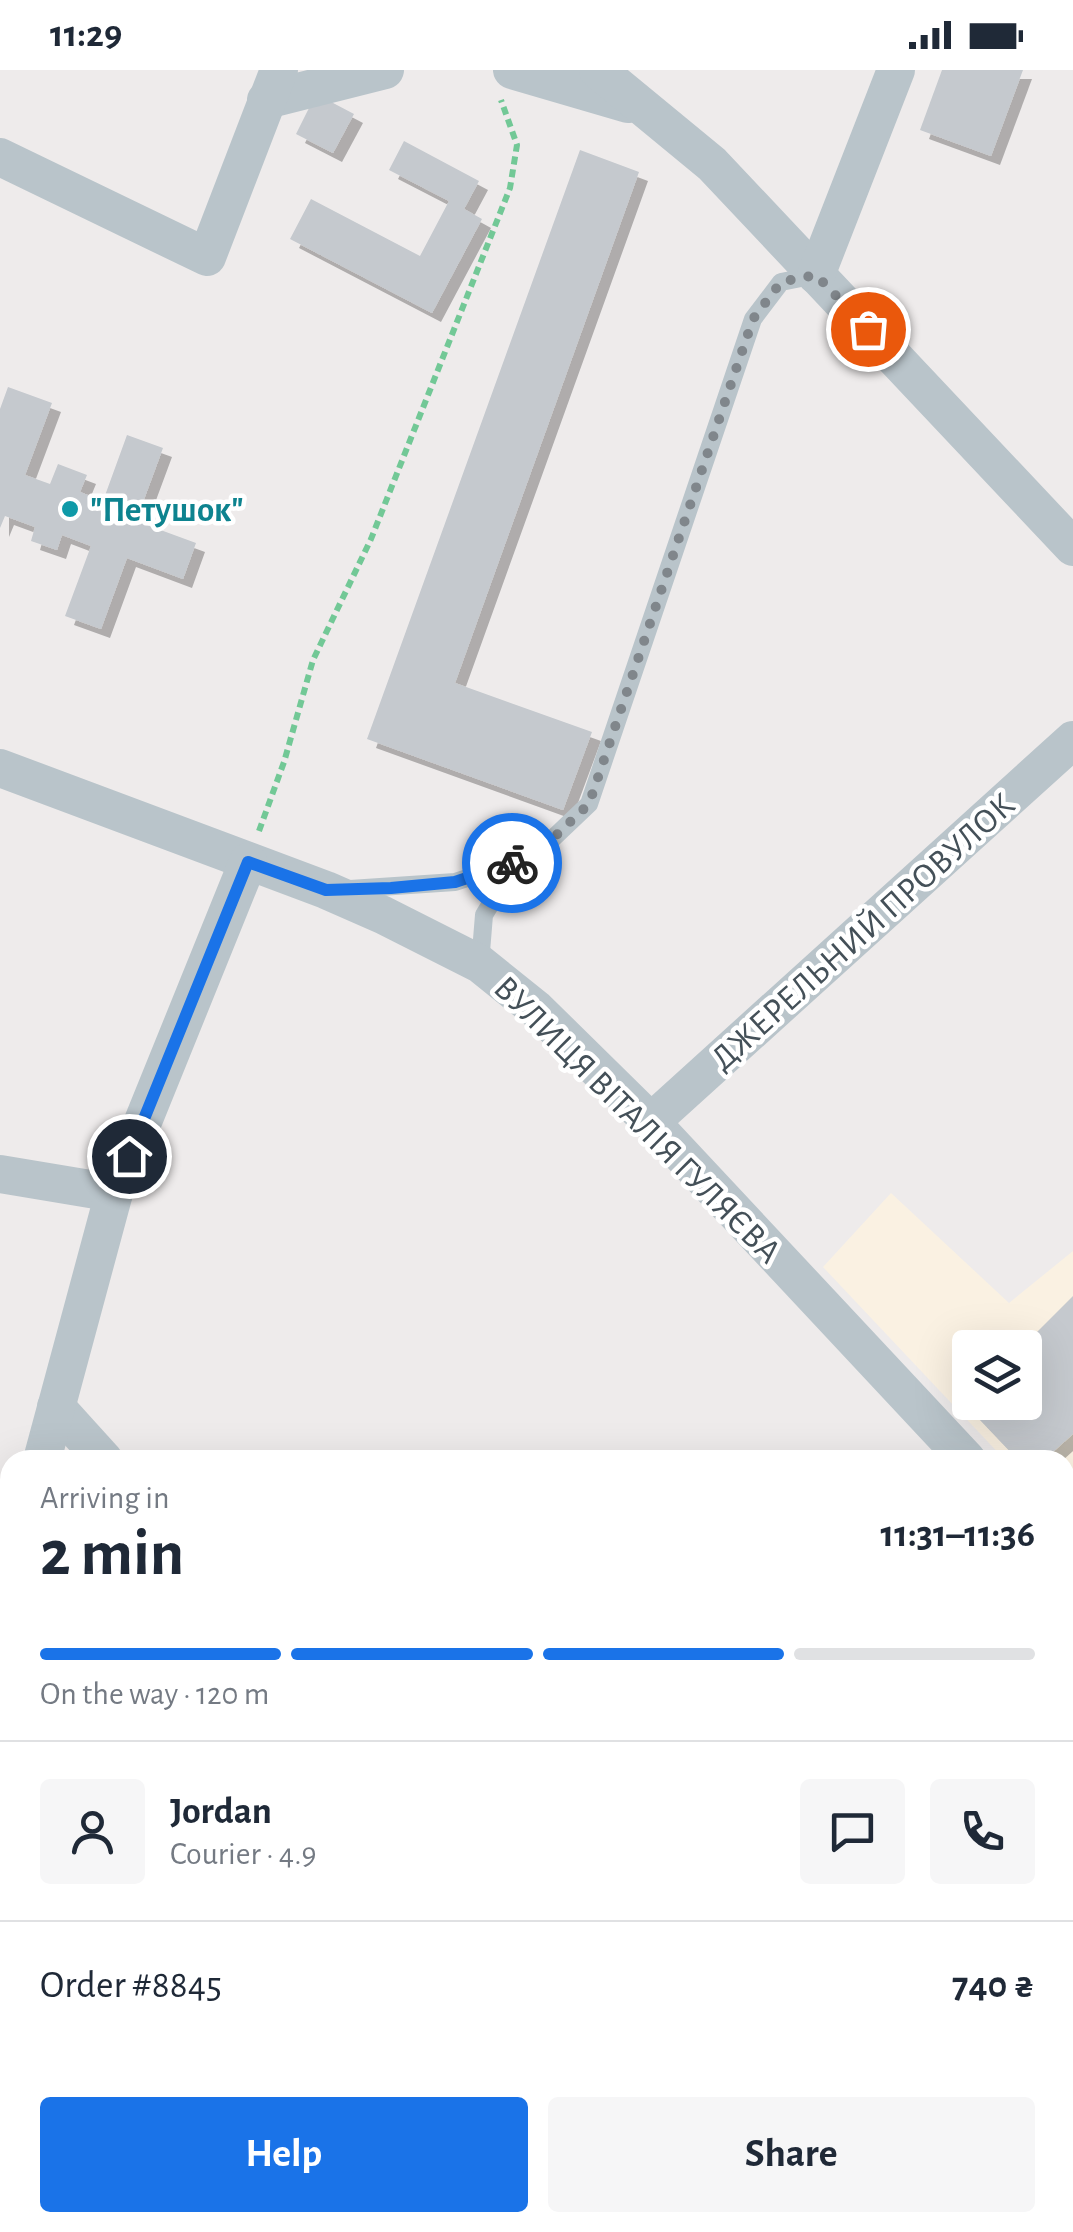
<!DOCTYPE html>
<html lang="en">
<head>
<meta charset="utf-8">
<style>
  body { margin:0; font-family:"Alegreya Sans",sans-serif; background:#f6f6f7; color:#1f2937; height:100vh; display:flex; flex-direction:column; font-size:38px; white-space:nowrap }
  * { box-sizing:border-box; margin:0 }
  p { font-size:32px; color:#747a83 }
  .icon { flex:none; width:55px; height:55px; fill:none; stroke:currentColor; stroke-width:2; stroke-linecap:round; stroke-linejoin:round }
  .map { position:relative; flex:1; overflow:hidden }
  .sheet { position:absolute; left:0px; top:1380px; width:1075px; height:782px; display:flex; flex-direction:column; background:#fff; border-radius:30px 30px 0 0; box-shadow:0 10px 40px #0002 }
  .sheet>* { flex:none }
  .tools { position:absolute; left:952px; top:1260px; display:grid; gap:20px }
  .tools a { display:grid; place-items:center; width:90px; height:90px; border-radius:10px; background:#fff; box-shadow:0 10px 40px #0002; font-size:50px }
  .pin { position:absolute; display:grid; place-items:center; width:85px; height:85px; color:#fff; margin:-42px; border:5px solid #fff; border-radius:50%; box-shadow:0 2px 10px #0007 }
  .courier { position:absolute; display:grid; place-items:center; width:100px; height:100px; margin:-50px; border:8px solid #1a73e8; border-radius:50%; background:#fff; color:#222; box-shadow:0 2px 12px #0007 }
  .headline em { font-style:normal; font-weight:600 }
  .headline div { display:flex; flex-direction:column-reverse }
  .headline { display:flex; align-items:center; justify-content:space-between; height:170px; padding:0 40px }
  h1 { font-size:65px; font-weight:600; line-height:75px }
  .bar { display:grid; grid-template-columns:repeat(4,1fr); gap:15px 10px; align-content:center; height:120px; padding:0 40px }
  .bar i { height:12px; border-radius:8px; background:#e0e1e3 }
  .bar .current { background:#1a73e8 }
  .bar p { grid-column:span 4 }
  .line { display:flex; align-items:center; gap:25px; padding:0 40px; border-top:2px solid #e0e1e3 }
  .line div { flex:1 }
  .round { display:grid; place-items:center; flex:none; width:105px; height:105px; border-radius:10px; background:#f6f6f7 }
  .primary-button { display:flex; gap:20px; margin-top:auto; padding:20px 40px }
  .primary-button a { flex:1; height:115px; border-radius:10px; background:#1a73e8; color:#fff; font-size:40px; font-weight:600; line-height:115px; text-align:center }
  .primary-button a+a { background:#f6f6f7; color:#1f2937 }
  .status { display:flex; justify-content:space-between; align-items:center; height:70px; padding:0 50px; background:#fff; direction:ltr }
  .status svg { height:28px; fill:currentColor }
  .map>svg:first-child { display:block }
</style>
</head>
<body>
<div class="status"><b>11:29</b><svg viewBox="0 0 49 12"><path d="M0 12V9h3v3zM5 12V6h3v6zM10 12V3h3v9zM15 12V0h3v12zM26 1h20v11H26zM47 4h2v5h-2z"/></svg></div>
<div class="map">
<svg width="1073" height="2162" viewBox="0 0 1073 2162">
  <defs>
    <filter id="shadow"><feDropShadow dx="9" dy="9" stdDeviation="0" flood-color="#0004"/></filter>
  </defs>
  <rect width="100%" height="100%" fill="#eeebeb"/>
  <path fill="#faf1e2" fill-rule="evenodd" d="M891,1123L1009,1233L1073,1181V1461L1065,1453V1390H1005L823,1197ZM970,1278H1025V1332H970Z"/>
  <g fill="#c5c9ce" filter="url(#shadow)">
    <path d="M942,0H1023L991,86L920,60Z"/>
    <path d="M316,24L354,44L333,83L296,64Z"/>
    <path d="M404,71L479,111L464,139L482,149L432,243L290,169L311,129L420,186L449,131L389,100Z"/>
    <path d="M580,80L639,102L455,613L592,662L563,740L367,669Z"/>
    <path d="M8,317L52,333L25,405L50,414L58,394L87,405L80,422L103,431L127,365L163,378L136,451L196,473L183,509L127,488L101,559L65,546L91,476L62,465L57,480L31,471L35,457L5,446L0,458V339Z"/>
    <path d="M1073,1226V1364L1044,1390H1018L978,1348L994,1332H1025V1278H1021Z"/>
    <path d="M1073,1746V1791L1065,1797V1752Z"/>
    <path d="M204,2152H347L351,2157L345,2162H212Z"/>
    <path d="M870,2152H920L915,2162H881Z"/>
  </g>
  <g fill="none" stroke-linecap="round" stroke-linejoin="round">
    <path stroke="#72c896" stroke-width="6" stroke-dasharray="8 5" stroke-linecap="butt" d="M259,761L284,692L313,590L371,469L510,118L517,75L501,30"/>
    <g stroke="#b9c4ca" stroke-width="18">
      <path d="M350,819L455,812L516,792"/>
      <path d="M480,894L484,845L516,792L548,773L589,734L753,249L781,212L816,205"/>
    </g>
    <g stroke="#b9c4ca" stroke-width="38">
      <path d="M512,0L628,34"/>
      <path d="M598,0L712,94L1073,477"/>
      <path d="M266,30L385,0"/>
      <path d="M0,87L207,187L279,0"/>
      <path d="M816,205L896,0"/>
      <path d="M0,698L326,820L383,845L480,894L536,939L651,1052L967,1390"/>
      <path d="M651,1052L1073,670"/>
      <path d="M0,1104L114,1123"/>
      <path d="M56,1337L104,1390"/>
      <path d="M42,1390L114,1123L248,792"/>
      <path d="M1065,1494L1073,1503"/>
      <path d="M0,1544L10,1507"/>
      <path d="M1065,1973L1073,1958"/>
      <path d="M816,2152L826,2162"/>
      <path d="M966,2162L971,2152"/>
    </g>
    <g stroke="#b9c5cf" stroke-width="52">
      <path d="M1065,1660L1073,1653"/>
      <path d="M430,2162L442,2152"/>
    </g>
  </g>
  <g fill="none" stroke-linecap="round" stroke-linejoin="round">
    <path stroke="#80868b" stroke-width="10" stroke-dasharray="0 18" d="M512,793L548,773L589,734L753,249L781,212L816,205L868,259"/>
    <path stroke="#1a73e8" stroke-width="12" d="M129,1086L248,792L326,820L391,818L455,812L512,793"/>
  </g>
  <circle fill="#0f9aa8" stroke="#fff" stroke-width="4" cx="70" cy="439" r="10"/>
  <g text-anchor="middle" stroke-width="9" stroke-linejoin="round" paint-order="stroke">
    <g font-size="35" font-weight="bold" fill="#0d838f" stroke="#fff" text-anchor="start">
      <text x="90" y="451">"Петушок"</text>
    </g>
    <g font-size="35" fill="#445058" stroke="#fff">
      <text transform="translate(862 861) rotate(-42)" y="12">ДЖЕРЕЛЬНИЙ ПРОВУЛОК</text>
      <text transform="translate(638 1049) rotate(45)" y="12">ВУЛИЦЯ ВІТАЛІЯ ГУЛЯЄВА</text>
    </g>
  </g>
</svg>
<div class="tools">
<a><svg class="icon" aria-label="layers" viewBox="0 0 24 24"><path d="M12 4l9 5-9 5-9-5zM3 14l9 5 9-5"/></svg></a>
</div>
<div class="pin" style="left:868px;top:259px;background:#ea580c"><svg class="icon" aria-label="bag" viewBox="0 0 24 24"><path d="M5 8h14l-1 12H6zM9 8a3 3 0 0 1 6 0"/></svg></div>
<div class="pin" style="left:129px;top:1086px;background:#1f2937"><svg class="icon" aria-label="home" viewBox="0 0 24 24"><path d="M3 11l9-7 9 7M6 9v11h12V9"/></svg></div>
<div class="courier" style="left:512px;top:793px"><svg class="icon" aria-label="bike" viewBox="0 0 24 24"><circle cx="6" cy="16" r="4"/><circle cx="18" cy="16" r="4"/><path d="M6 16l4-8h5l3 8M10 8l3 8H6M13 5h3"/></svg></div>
<section class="sheet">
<div class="headline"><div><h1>2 min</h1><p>Arriving in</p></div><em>11:31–11:36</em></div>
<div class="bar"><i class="current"></i><i class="current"></i><i class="current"></i><i></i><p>On the way · 120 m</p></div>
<div class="line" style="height:180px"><a class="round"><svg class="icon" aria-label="person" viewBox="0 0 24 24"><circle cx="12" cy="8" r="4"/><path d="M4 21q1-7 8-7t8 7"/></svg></a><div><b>Jordan</b><p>Courier · 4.9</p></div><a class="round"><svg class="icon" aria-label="chat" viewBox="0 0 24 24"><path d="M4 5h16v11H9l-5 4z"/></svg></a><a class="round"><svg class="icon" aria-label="phone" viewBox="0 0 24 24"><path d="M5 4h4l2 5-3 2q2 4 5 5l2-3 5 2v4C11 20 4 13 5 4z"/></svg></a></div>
<div class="line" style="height:130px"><div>Order #8845</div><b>740 ₴</b></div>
<div class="primary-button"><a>Help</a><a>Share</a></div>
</section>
</div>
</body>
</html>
